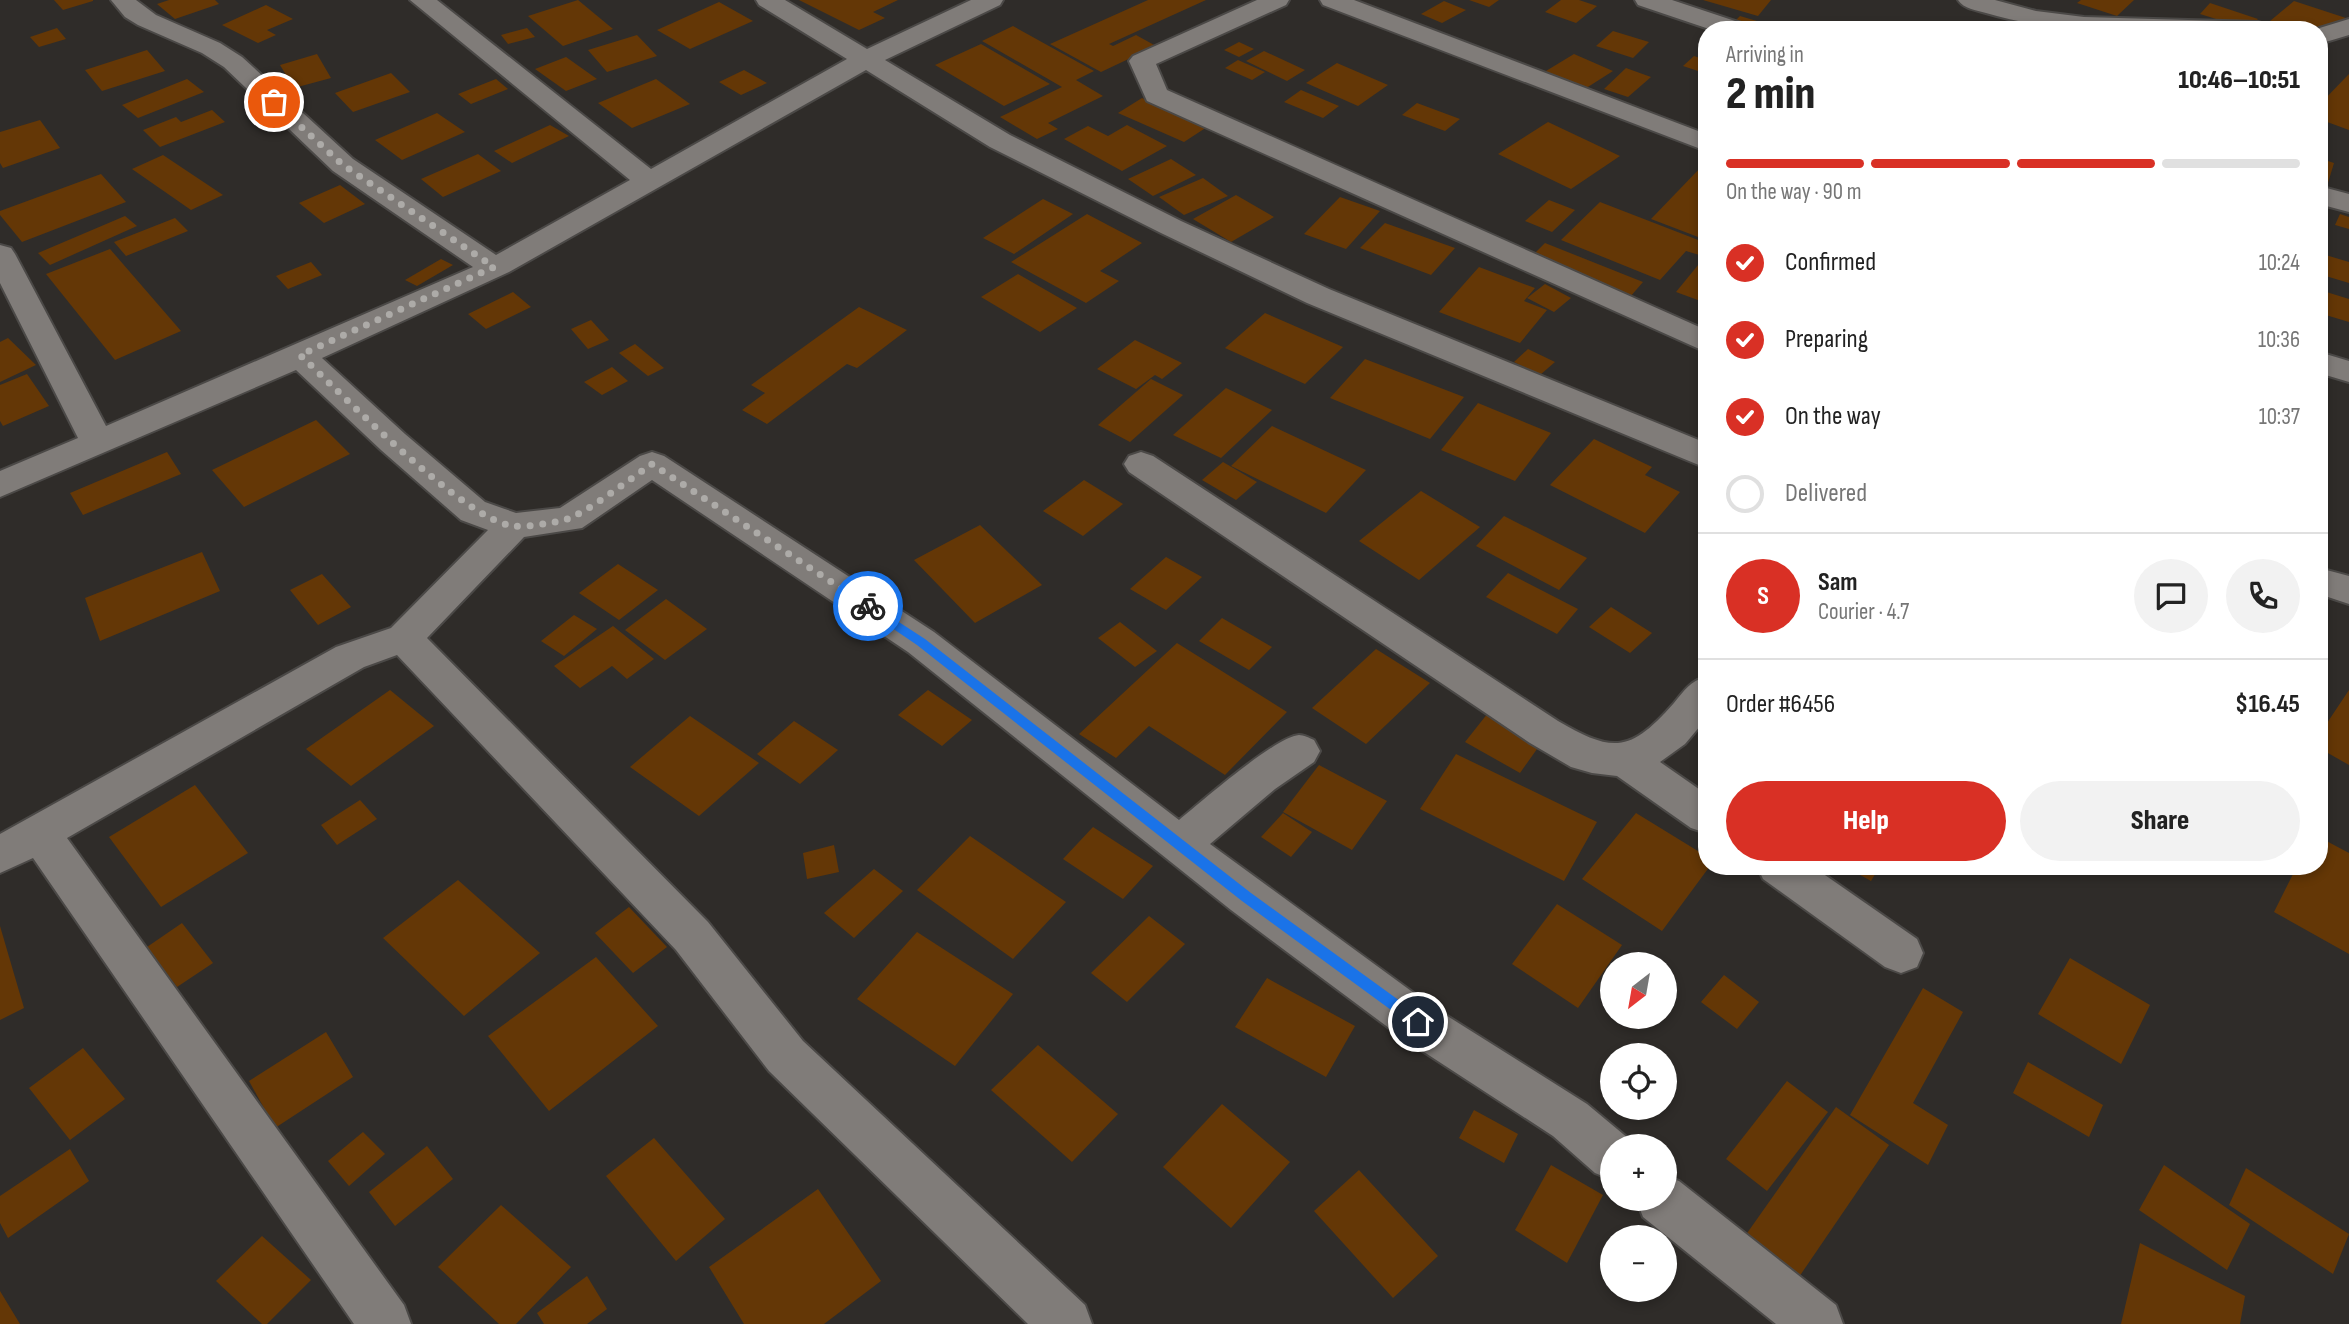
<!DOCTYPE html>
<html lang="en">
<head>
<meta charset="utf-8">
<style>
  body { margin:0; font-family:"Sofia Sans Condensed",sans-serif; background:#f2f2f2; color:#222; height:100vh; display:flex; flex-direction:column; font-size:26px; white-space:nowrap }
  * { box-sizing:border-box; margin:0 }
  p { font-size:23px; color:#767676 }
  .icon { flex:none; width:38px; height:38px; fill:none; stroke:currentColor; stroke-width:2; stroke-linecap:round; stroke-linejoin:round }
  .map { position:relative; flex:1; overflow:hidden }
  .details { position:absolute; left:1698px; top:21px; width:630px; height:854px; display:flex; flex-direction:column; background:#fff; border-radius:28px; box-shadow:0 4px 10px #0003 }
  .details>* { flex:none }
  .needle { width:46px; rotate:211deg }
  .fabs { position:absolute; left:1600px; top:952px; display:grid; gap:14px }
  .fabs a { display:grid; place-items:center; width:77px; height:77px; border-radius:50%; background:#fff; box-shadow:0 4px 10px #0003; font-size:35px }
  .pin { position:absolute; display:grid; place-items:center; width:60px; height:60px; color:#fff; margin:-30px; border:4px solid #fff; border-radius:50%; box-shadow:0 2px 7px #0007 }
  .courier { position:absolute; display:grid; place-items:center; width:70px; height:70px; margin:-35px; border:5px solid #1a73e8; border-radius:50%; background:#fff; color:#222; box-shadow:0 2px 9px #0007 }
  .headline em { font-style:normal; font-weight:800 }
  .headline div { display:flex; flex-direction:column-reverse }
  .headline { display:flex; align-items:center; justify-content:space-between; height:119px; padding:0 28px }
  h1 { font-size:46px; font-weight:800; line-height:52px }
  .bar { display:grid; grid-template-columns:repeat(4,1fr); gap:10px 7px; align-content:center; height:84px; padding:0 28px }
  .bar i { height:9px; border-radius:5px; background:#e0e0e0 }
  .bar .current { background:#d93025 }
  .bar p { grid-column:span 4 }
  .line { display:flex; align-items:center; gap:18px; padding:0 28px; border-top:2px solid #e0e0e0 }
  .line div { flex:1 }
  .round { display:grid; place-items:center; flex:none; width:74px; height:74px; border-radius:37px; background:#f2f2f2 }
  ol { padding:0 28px; list-style:none }
  li { display:flex; align-items:center; gap:21px; height:77px }
  li p { margin-inline-start:auto }
  li .icon { padding:7px; border-radius:50%; background:#d93025; color:#fff; stroke-width:4 }
  li:last-child { color:#767676 }
  li i { width:38px; height:38px; border:4px solid #e0e0e0; border-radius:50% }
  .action { display:flex; gap:14px; margin-top:auto; padding:14px 28px }
  .action a { flex:1; height:80px; border-radius:42px; background:#d93025; color:#fff; font-size:28px; font-weight:800; line-height:80px; text-align:center }
  .action a+a { background:#f2f2f2; color:#222 }
  .map>svg:first-child { display:block }
</style>
</head>
<body>
<div class="map">
<svg width="2349" height="1324" viewBox="0 0 2349 1324">
  <rect width="100%" height="100%" fill="#2f2c29"/>
  <g fill="#643706">
    <path d="M54,0H93V1L63,10Z"/>
    <path d="M169,0H215L219,4L175,19L157,4Z"/>
    <path d="M578,0L613,29L563,46L528,16Z"/>
    <path d="M799,0H898L873,12L885,18L859,30Z"/>
    <path d="M1148,0H1206L1109,44L1113,46L1136,35L1156,46L1101,72L1050,44Z"/>
    <path d="M1469,0H1499L1489,7Z"/>
    <path d="M1561,0H1579L1597,6L1576,23L1545,12Z"/>
    <path d="M1703,0H1771L1758,16Z"/>
    <path d="M2081,0H2134L2117,16L2077,3Z"/>
    <path d="M1444,1L1466,10L1442,23L1421,14Z"/>
    <path d="M2294,1L2346,18L2323,39L2319,38V30H2295L2270,21Z"/>
    <path d="M719,2L753,21L690,49L657,30Z"/>
    <path d="M2210,3L2258,19L2248,29L2200,14Z"/>
    <path d="M266,5L293,19L267,30L276,35L258,43L222,25Z"/>
    <path d="M1740,16L1767,24L1761,30H1744L1730,26Z"/>
    <path d="M1875,22L1898,29V30H1869Z"/>
    <path d="M1013,26L1094,71L1076,80L1103,96L1048,123L1058,129L1037,139L1000,117L1062,87L982,41Z"/>
    <path d="M57,28L66,39L39,47L30,37Z"/>
    <path d="M527,28L535,37L508,44L501,35Z"/>
    <path d="M1613,31L1649,42L1633,58L1596,46Z"/>
    <path d="M637,35L657,56L607,72L588,50Z"/>
    <path d="M1239,42L1254,49L1239,57L1224,50Z"/>
    <path d="M981,44L1050,84L1004,106L935,65Z"/>
    <path d="M147,50L165,71L102,91L85,70Z"/>
    <path d="M1264,51L1305,70L1287,81L1246,61Z"/>
    <path d="M317,54L331,78L294,88L280,65Z"/>
    <path d="M1574,54L1613,71L1580,92L1541,74Z"/>
    <path d="M1694,56L1706,60V67L1701,72L1683,66Z"/>
    <path d="M566,57L597,79L566,91L535,69Z"/>
    <path d="M1238,60L1265,72L1252,80L1225,68Z"/>
    <path d="M1337,63L1388,85L1358,106L1306,83Z"/>
    <path d="M1626,68L1651,77L1628,97L1604,89Z"/>
    <path d="M744,70L767,83L741,95L719,82Z"/>
    <path d="M391,73L410,92L353,112L335,93Z"/>
    <path d="M2349,74V130L2319,119V105Z"/>
    <path d="M187,79L204,92L138,118L122,105Z"/>
    <path d="M496,79L508,89L471,104L458,94Z"/>
    <path d="M656,79L690,104L632,128L598,103Z"/>
    <path d="M1301,90L1339,106L1323,118L1284,102Z"/>
    <path d="M1142,98L1207,127L1184,142L1118,113Z"/>
    <path d="M1417,103L1460,119L1445,131L1402,115Z"/>
    <path d="M212,110L225,122L160,147L143,130L176,117L181,122Z"/>
    <path d="M437,113L465,132L402,160L375,140Z"/>
    <path d="M40,120L60,148L3,168L0,163V132Z"/>
    <path d="M1548,122L1620,156L1571,189L1498,154Z"/>
    <path d="M550,125L569,136L512,163L494,151Z"/>
    <path d="M1127,125L1167,146L1122,171L1064,139L1088,126L1108,136Z"/>
    <path d="M478,154L501,171L443,197L421,179Z"/>
    <path d="M163,155L223,195L191,210L132,169Z"/>
    <path d="M2319,158L2334,163L2327,186L2319,184Z"/>
    <path d="M1171,159L1196,175L1153,196L1128,179Z"/>
    <path d="M1704,164L1706,165V240L1651,219Z"/>
    <path d="M101,174L126,202L22,242L0,215V211Z"/>
    <path d="M1203,178L1228,196L1184,215L1159,197Z"/>
    <path d="M340,185L365,204L324,223L299,203Z"/>
    <path d="M1236,195L1274,217L1231,242L1193,219Z"/>
    <path d="M1340,197L1380,211L1346,249L1304,234Z"/>
    <path d="M1043,199L1073,214L1014,254L983,238Z"/>
    <path d="M1549,200L1575,210L1552,232L1525,221Z"/>
    <path d="M1600,202L1706,243V257L1686,251L1660,280L1561,240Z"/>
    <path d="M1087,214L1142,243L1100,271L1119,281L1086,303L1011,262Z"/>
    <path d="M2340,214L2349,217V229L2335,225Z"/>
    <path d="M125,216L137,226L50,265L38,253Z"/>
    <path d="M175,218L188,231L126,256L114,242Z"/>
    <path d="M1385,223L1455,248L1431,275L1360,248Z"/>
    <path d="M1545,243L1643,282L1630,297L1531,257Z"/>
    <path d="M110,249L181,331L115,360L46,274Z"/>
    <path d="M2319,253L2349,262V283L2319,274Z"/>
    <path d="M441,259L453,265L417,286L405,280Z"/>
    <path d="M1703,259L1706,260V303L1676,292Z"/>
    <path d="M311,262L322,275L288,289L276,276Z"/>
    <path d="M1479,267L1535,288L1524,301L1547,310L1520,343L1439,312Z"/>
    <path d="M1018,274L1077,308L1040,332L981,297Z"/>
    <path d="M1545,284L1571,298L1554,312L1527,298Z"/>
    <path d="M2320,290L2349,299V322L2319,313Z"/>
    <path d="M513,292L531,307L486,329L468,314Z"/>
    <path d="M859,307L907,330L857,368L847,364L767,424L742,410L765,393L751,385Z"/>
    <path d="M1265,313L1343,347L1305,384L1225,348Z"/>
    <path d="M591,320L609,340L588,349L571,329Z"/>
    <path d="M8,338L36,365L0,382V342Z"/>
    <path d="M1135,340L1182,363L1162,379L1155,375L1136,389L1097,369Z"/>
    <path d="M635,344L664,368L648,376L619,353Z"/>
    <path d="M1528,349L1555,362L1540,375L1514,362Z"/>
    <path d="M1365,359L1464,397L1430,439L1330,398Z"/>
    <path d="M612,367L628,381L602,395L584,382Z"/>
    <path d="M27,374L49,406L3,426L0,421V385Z"/>
    <path d="M1151,379L1183,395L1130,442L1098,425Z"/>
    <path d="M1226,388L1272,410L1221,458L1173,435Z"/>
    <path d="M1478,403L1551,433L1515,481L1441,450Z"/>
    <path d="M316,420L350,454L244,507L212,470Z"/>
    <path d="M1272,426L1366,470L1326,513L1231,466Z"/>
    <path d="M1594,439L1652,467L1645,475L1680,492L1645,533L1550,485Z"/>
    <path d="M167,452L181,474L83,515L70,493Z"/>
    <path d="M1223,462L1257,482L1236,500L1202,480Z"/>
    <path d="M1084,480L1123,504L1083,536L1043,511Z"/>
    <path d="M1421,491L1480,527L1419,580L1359,541Z"/>
    <path d="M1504,516L1587,558L1559,590L1476,546Z"/>
    <path d="M980,525L1042,585L975,623L914,560Z"/>
    <path d="M202,552L220,591L100,641L85,598Z"/>
    <path d="M1166,557L1202,577L1166,610L1130,589Z"/>
    <path d="M618,564L658,590L619,620L579,593Z"/>
    <path d="M1508,573L1578,609L1557,634L1486,597Z"/>
    <path d="M322,574L351,607L318,625L290,590Z"/>
    <path d="M666,599L707,629L665,660L625,630Z"/>
    <path d="M1611,607L1652,633L1630,653L1589,627Z"/>
    <path d="M574,615L597,629L564,656L541,641Z"/>
    <path d="M1222,618L1272,647L1249,670L1199,641Z"/>
    <path d="M1120,622L1157,651L1135,667L1098,638Z"/>
    <path d="M613,626L654,659L627,679L612,666L580,688L554,666Z"/>
    <path d="M1177,643L1287,712L1225,775L1149,726L1116,758L1079,734Z"/>
    <path d="M1376,649L1430,683L1366,744L1312,708Z"/>
    <path d="M390,690L434,726L351,786L306,749Z"/>
    <path d="M928,690L972,720L942,746L898,715Z"/>
    <path d="M2349,690V765L2319,748V735Z"/>
    <path d="M1488,713L1542,742L1520,773L1465,742Z"/>
    <path d="M690,716L759,763L699,816L630,767Z"/>
    <path d="M794,721L838,750L800,784L757,754Z"/>
    <path d="M1456,754L1597,822L1564,881L1420,809Z"/>
    <path d="M1319,765L1387,801L1352,850L1283,812Z"/>
    <path d="M195,785L248,853L161,907L109,837Z"/>
    <path d="M360,800L377,819L337,845L321,825Z"/>
    <path d="M1283,813L1312,832L1291,857L1261,837Z"/>
    <path d="M1636,813L1706,856V866H1710L1662,931L1582,879Z"/>
    <path d="M1093,827L1153,866L1123,899L1063,859Z"/>
    <path d="M970,836L1066,902L1013,959L917,890Z"/>
    <path d="M2319,837L2349,853V954L2274,912L2297,866H2319Z"/>
    <path d="M834,845L839,872L807,879L803,853Z"/>
    <path d="M1844,866H1880L1871,881Z"/>
    <path d="M874,869L903,891L854,938L824,913Z"/>
    <path d="M458,880L540,953L464,1016L383,938Z"/>
    <path d="M1557,904L1622,945L1578,1008L1512,964Z"/>
    <path d="M629,907L667,947L633,973L595,933Z"/>
    <path d="M1149,916L1185,944L1127,1002L1091,973Z"/>
    <path d="M182,923L213,963L177,987L147,947Z"/>
    <path d="M0,926L24,1008L0,1020Z"/>
    <path d="M917,932L1013,994L955,1066L857,999Z"/>
    <path d="M596,957L658,1026L549,1111L488,1036Z"/>
    <path d="M2070,958L2150,1005L2121,1064L2038,1014Z"/>
    <path d="M1724,975L1759,1002L1737,1029L1701,1002Z"/>
    <path d="M1267,978L1355,1026L1326,1077L1235,1027Z"/>
    <path d="M1923,988L1963,1012L1913,1103L1948,1125L1928,1165L1850,1115Z"/>
    <path d="M326,1032L353,1077L275,1128L249,1081Z"/>
    <path d="M1038,1045L1118,1114L1072,1162L991,1090Z"/>
    <path d="M83,1048L125,1099L70,1140L29,1088Z"/>
    <path d="M2028,1062L2103,1105L2089,1137L2013,1093Z"/>
    <path d="M1787,1081L1828,1112L1767,1191L1726,1159Z"/>
    <path d="M1222,1104L1290,1162L1231,1228L1163,1167Z"/>
    <path d="M1836,1107L1889,1145L1799,1277L1745,1236Z"/>
    <path d="M1474,1110L1518,1134L1504,1163L1459,1138Z"/>
    <path d="M363,1132L385,1154L349,1186L328,1161Z"/>
    <path d="M654,1138L725,1219L676,1261L606,1176Z"/>
    <path d="M427,1146L453,1179L395,1226L369,1192Z"/>
    <path d="M70,1149L89,1181L8,1238L0,1223V1196Z"/>
    <path d="M1551,1165L1603,1195L1567,1263L1515,1230Z"/>
    <path d="M2164,1165L2250,1224L2227,1270L2139,1210Z"/>
    <path d="M2246,1168L2349,1234L2333,1274L2229,1205Z"/>
    <path d="M1359,1170L1438,1256L1393,1298L1314,1211Z"/>
    <path d="M818,1189L881,1281L824,1324H744L709,1267Z"/>
    <path d="M501,1205L571,1267L516,1324H499L438,1267Z"/>
    <path d="M262,1236L311,1280L267,1324H262L216,1281Z"/>
    <path d="M2140,1243L2245,1296L2240,1324H2121Z"/>
    <path d="M587,1276L607,1309L587,1324H544L537,1313Z"/>
    <path d="M0,1291L20,1324H0Z"/>
  </g>
  <g fill="none" stroke-linecap="round" stroke-linejoin="round">
    <g stroke="#4b4947" stroke-width="4">
      <g id="minor">
        <path d="M111,0H136L156,15L220,43L242,57L353,159L496,255L630,180L410,0H437L651,169L847,59L759,5L756,0H785L867,49L971,0H1003L1000,5L885,60L1010,135L1181,221L1329,289L1706,443V468L1307,303L1161,233L990,147L866,70L509,272L322,358L405,434L485,502L516,513L560,508L640,456L652,452L664,456L934,632L1179,820C1201,802 1275,737 1299,735C1303,735 1310,738 1314,740L1320,751L1314,762L1275,789L1210,844L1433,1007L1587,1104L1629,1139L1632,1146H1612V1180L1595,1173L1553,1136L1401,1037L1231,910L908,652L652,480L582,528L524,537L427,638L708,922L803,1041L1085,1305L1092,1324H1028L769,1071L676,950L397,655L364,667L67,838L404,1305L411,1324H354L33,858L0,873V834L336,647L391,628L488,530L461,520L381,450L296,370L0,497V471L78,438L0,283V245L11,248L15,254L106,426L473,267L333,171L224,67L202,53L138,25L125,17Z"/>
        <path d="M1257,0H1289L1286,5L1156,64L1167,90L1706,330V352L1147,101L1129,61L1133,56Z"/>
        <path d="M1320,0H1354L1706,134V151L1323,5Z"/>
        <path d="M1635,0H1672L1747,25L1750,30H1712L1638,5Z"/>
        <path d="M1958,0H1995L2036,11L2084,17L2258,22L2267,25L2270,30C2176,30 2077,40 1986,13C1976,10 1964,9 1958,0Z"/>
        <path d="M2349,19V35L2319,44V30H2313Z"/>
        <path d="M2319,186L2349,194V212L2319,204Z"/>
        <path d="M2319,352L2349,361V382L2319,373Z"/>
        <path d="M1141,452L1153,456L1558,721C1613,753 1630,753 1674,703C1684,691 1690,681 1706,677V719L1685,744L1660,762L1706,794V833L1691,828L1617,776L1592,773L1571,767L1530,743L1129,472L1124,464L1129,456Z"/>
        <path d="M2319,568L2349,576V604L2319,594Z"/>
        <path d="M1757,866H1812L1917,939L1923,953L1917,967L1901,973L1885,967L1763,879Z"/>
        <path d="M1664,1176L1679,1181L1836,1305L1843,1324H1776L1643,1217L1636,1199H1664Z"/>
      </g>
    </g>
    <use href="#minor" fill="#807c79" fill-rule="evenodd"/>
  </g>
  <path fill="#1a73e8" d="M868,602L925,639L1251,893L1422,1017V1026H1413L1242,901L917,645L864,609V603Z"/>
  <g fill="none" stroke-linecap="round" stroke-linejoin="round">
    <path stroke="#adaba8" stroke-width="7" stroke-dasharray="0 12.6" d="M274,102L343,165L494,267L300,355C340,392 467,523 514,526C529,527 553,523 567,519C585,514 634,476 652,464L868,606"/>
  </g>
</svg>
<div class="fabs">
<a><svg class="needle" viewBox="-14 -14 28 28"><path d="M0-13l5 13h-10z" fill="#e53935"/><path d="M0 13l5-13h-10z" fill="#767676"/></svg></a>
<a><svg class="icon" aria-label="locate" viewBox="0 0 24 24"><circle cx="12" cy="12" r="6"/><path d="M12 2v4M12 18v4M2 12h4M18 12h4"/></svg></a>
<a>+</a>
<a>−</a>
</div>
<div class="pin" style="left:274px;top:102px;background:#ea580c"><svg class="icon" aria-label="bag" viewBox="0 0 24 24"><path d="M5 8h14l-1 12H6zM9 8a3 3 0 0 1 6 0"/></svg></div>
<div class="pin" style="left:1418px;top:1022px;background:#1f2937"><svg class="icon" aria-label="home" viewBox="0 0 24 24"><path d="M3 11l9-7 9 7M6 9v11h12V9"/></svg></div>
<div class="courier" style="left:868px;top:606px"><svg class="icon" aria-label="bike" viewBox="0 0 24 24"><circle cx="6" cy="16" r="4"/><circle cx="18" cy="16" r="4"/><path d="M6 16l4-8h5l3 8M10 8l3 8H6M13 5h3"/></svg></div>
<section class="details">
<div class="headline"><div><h1>2 min</h1><p>Arriving in</p></div><em>10:46–10:51</em></div>
<div class="bar"><i class="current"></i><i class="current"></i><i class="current"></i><i></i><p>On the way · 90 m</p></div>
<ol>
<li><svg class="icon" aria-label="check" viewBox="0 0 24 24"><path d="M5 12l5 5 9-10"/></svg>Confirmed<p>10:24</p></li>
<li><svg class="icon" aria-label="check" viewBox="0 0 24 24"><path d="M5 12l5 5 9-10"/></svg>Preparing<p>10:36</p></li>
<li><svg class="icon" aria-label="check" viewBox="0 0 24 24"><path d="M5 12l5 5 9-10"/></svg>On the way<p>10:37</p></li>
<li><i></i>Delivered</li>
</ol>
<div class="line" style="height:126px"><b class="round" style="background:#d93025;color:#fff">S</b><div><b>Sam</b><p>Courier · 4.7</p></div><a class="round"><svg class="icon" aria-label="chat" viewBox="0 0 24 24"><path d="M4 5h16v11H9l-5 4z"/></svg></a><a class="round"><svg class="icon" aria-label="phone" viewBox="0 0 24 24"><path d="M5 4h4l2 5-3 2q2 4 5 5l2-3 5 2v4C11 20 4 13 5 4z"/></svg></a></div>
<div class="line" style="height:91px"><div>Order #6456</div><b>$16.45</b></div>
<div class="action"><a>Help</a><a>Share</a></div>
</section>
</div>
</body>
</html>
